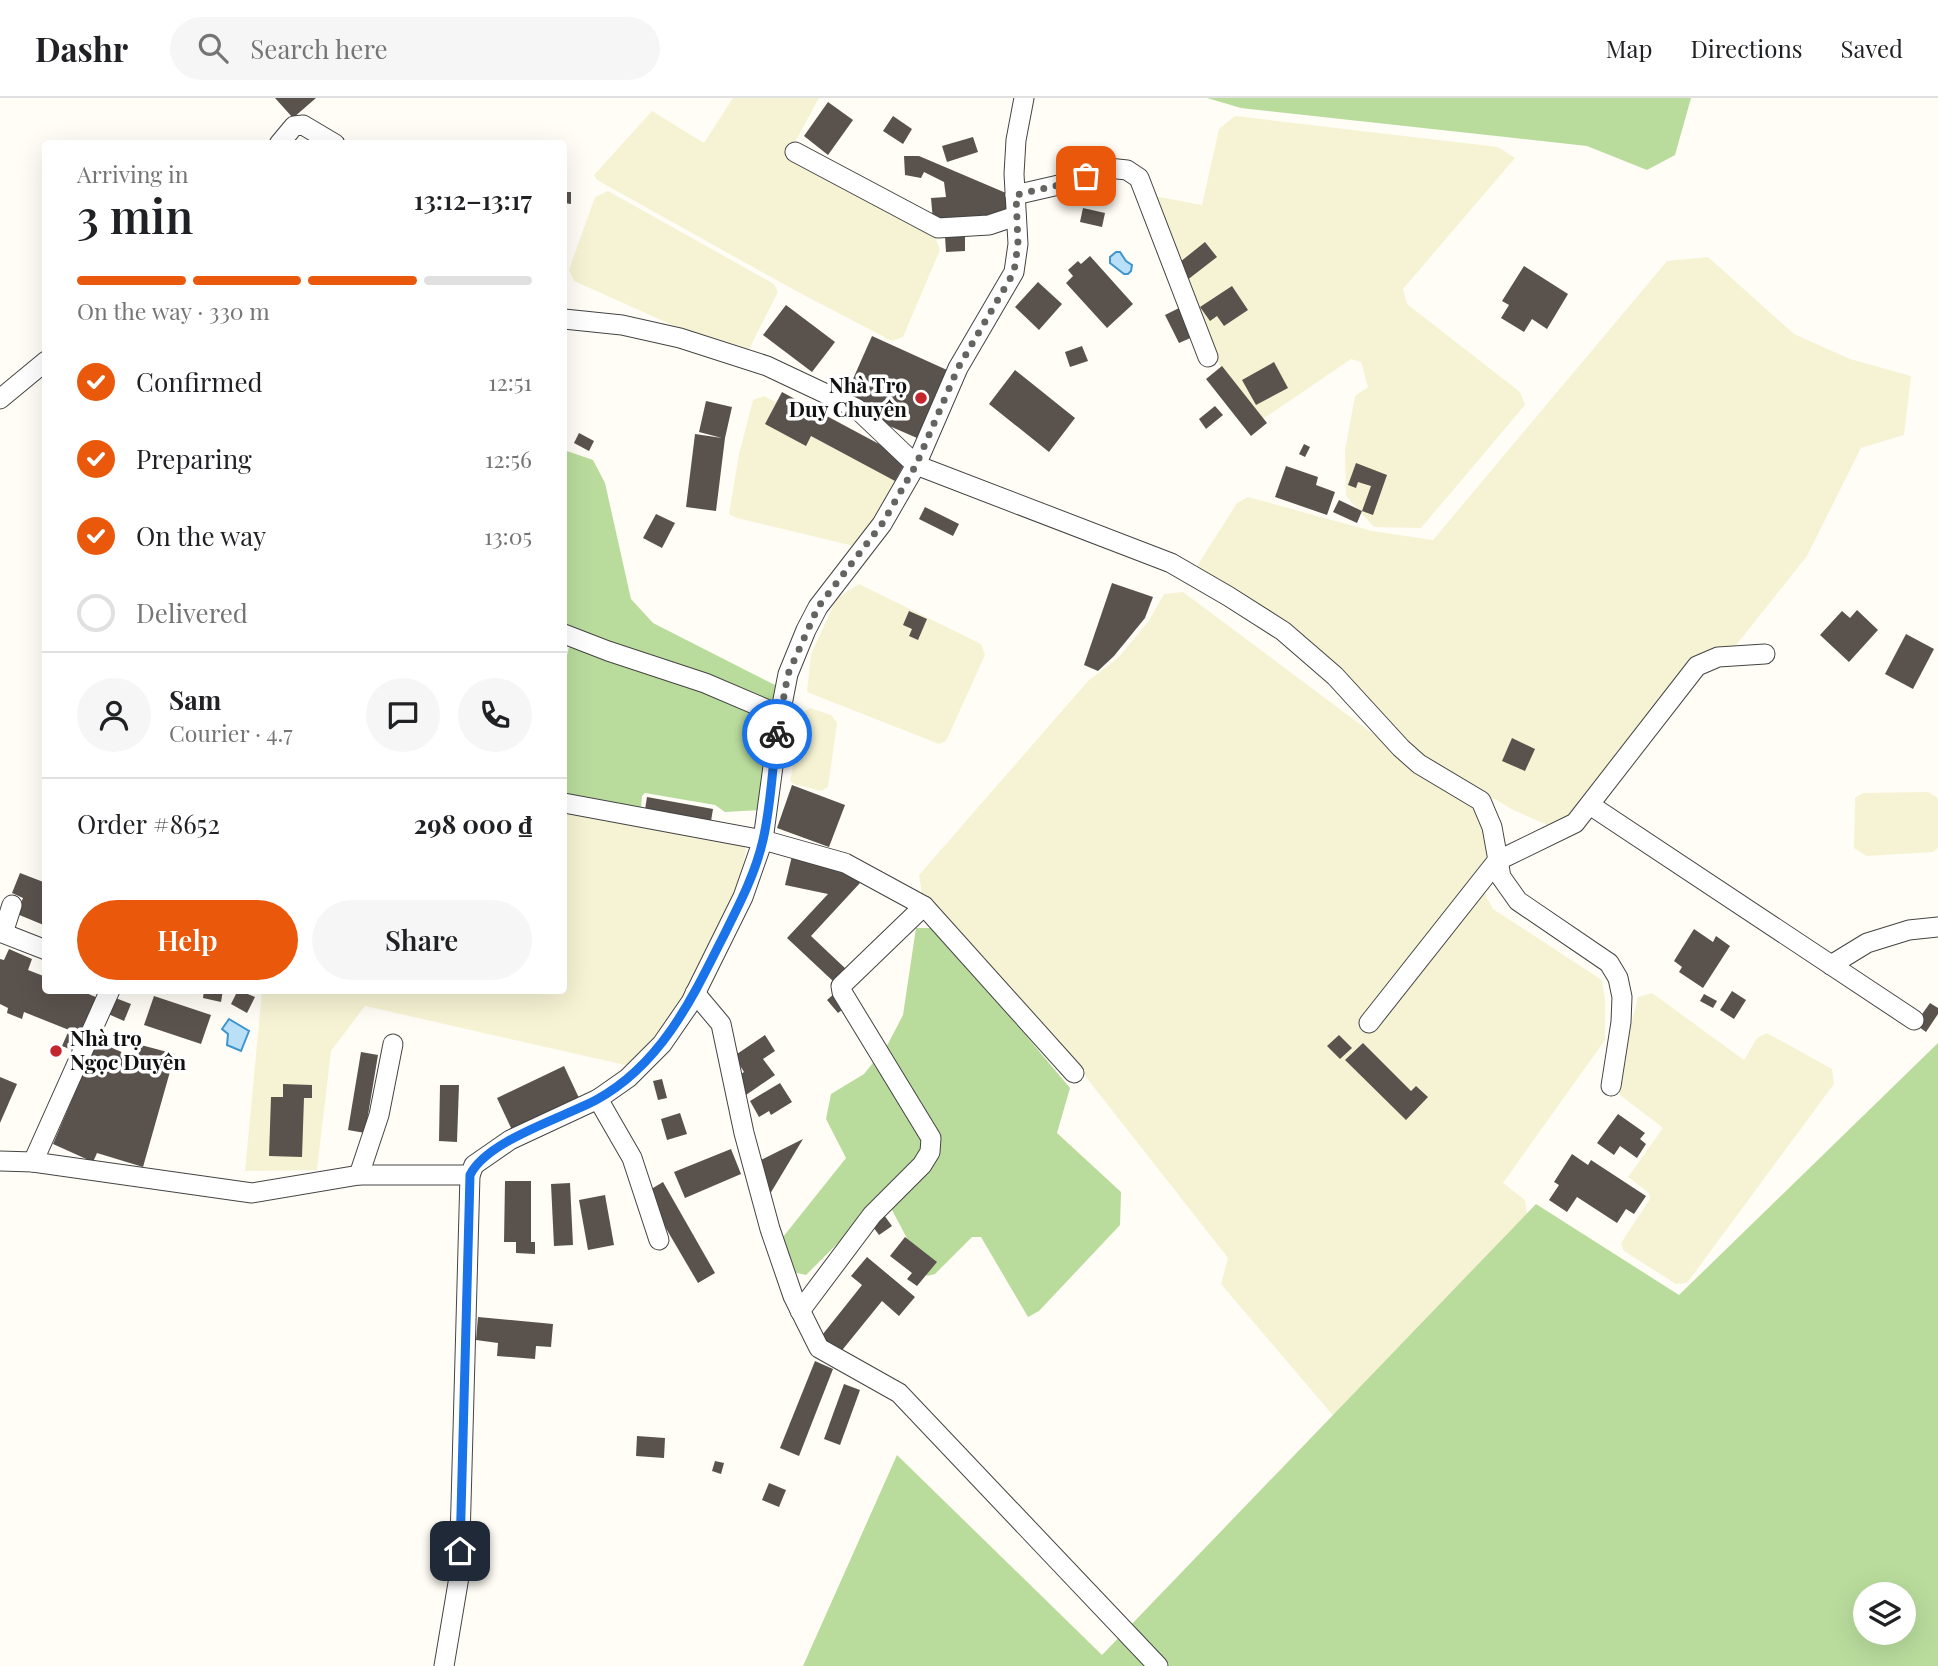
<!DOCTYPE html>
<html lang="en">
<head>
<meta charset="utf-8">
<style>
  body { margin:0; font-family:"Playfair Display",serif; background:#f6f6f6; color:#202124; height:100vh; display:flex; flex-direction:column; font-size:26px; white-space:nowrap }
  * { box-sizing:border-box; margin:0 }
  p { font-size:23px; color:#757577 }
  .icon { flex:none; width:38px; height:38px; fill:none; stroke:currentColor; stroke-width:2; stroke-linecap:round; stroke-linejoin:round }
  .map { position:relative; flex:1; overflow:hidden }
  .side { position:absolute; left:42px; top:42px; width:525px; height:854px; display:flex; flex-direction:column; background:#fff; border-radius:7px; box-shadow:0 7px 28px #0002 }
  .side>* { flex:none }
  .buttons { position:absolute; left:1853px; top:1484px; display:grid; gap:14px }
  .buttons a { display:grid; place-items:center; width:63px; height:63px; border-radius:50%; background:#fff; box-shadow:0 7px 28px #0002; font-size:35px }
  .pin { position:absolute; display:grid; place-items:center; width:60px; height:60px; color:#fff; margin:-30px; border-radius:14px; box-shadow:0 4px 10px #0006 }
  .courier { position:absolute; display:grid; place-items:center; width:70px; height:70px; margin:-35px; border:5px solid #1a73e8; border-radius:50%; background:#fff; color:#222; box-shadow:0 2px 9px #0007 }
  .overview em { font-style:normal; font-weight:600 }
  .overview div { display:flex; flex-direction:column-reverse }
  .overview { display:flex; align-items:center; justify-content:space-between; height:119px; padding:0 35px }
  h1 { font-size:46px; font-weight:600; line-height:52px }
  .bar { display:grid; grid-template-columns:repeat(4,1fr); gap:10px 7px; align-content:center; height:84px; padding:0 35px }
  .bar i { height:9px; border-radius:5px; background:#e0e0e0 }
  .bar .on { background:#ea580c }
  .bar p { grid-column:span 4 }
  .line { display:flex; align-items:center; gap:18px; padding:0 35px; border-top:2px solid #e0e0e0 }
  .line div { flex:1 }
  .round { display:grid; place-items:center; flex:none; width:74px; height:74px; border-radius:37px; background:#f6f6f6 }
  ol { padding:0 35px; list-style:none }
  li { display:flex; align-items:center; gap:21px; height:77px }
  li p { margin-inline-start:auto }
  li .icon { padding:7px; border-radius:50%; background:#ea580c; color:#fff; stroke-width:4 }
  li:last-child { color:#757577 }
  li i { width:38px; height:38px; border:4px solid #e0e0e0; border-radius:50% }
  .primary-button { display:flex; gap:14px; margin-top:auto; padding:14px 35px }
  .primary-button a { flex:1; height:80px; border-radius:42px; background:#ea580c; color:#fff; font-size:28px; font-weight:600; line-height:80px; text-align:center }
  .primary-button a+a { background:#f6f6f6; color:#202124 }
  header { display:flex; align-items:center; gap:42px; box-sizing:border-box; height:98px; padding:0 35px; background:#fff; border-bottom:2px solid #e0e0e0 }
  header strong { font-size:33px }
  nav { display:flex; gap:38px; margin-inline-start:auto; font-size:24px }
  .search { width:490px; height:63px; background:#f6f6f6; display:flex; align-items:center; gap:18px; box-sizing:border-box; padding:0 24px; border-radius:38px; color:#757577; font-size:26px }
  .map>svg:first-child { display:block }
</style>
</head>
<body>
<header>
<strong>Dashr</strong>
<div class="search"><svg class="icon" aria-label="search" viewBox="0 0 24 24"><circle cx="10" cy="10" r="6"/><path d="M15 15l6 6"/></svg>Search here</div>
<nav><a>Map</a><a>Directions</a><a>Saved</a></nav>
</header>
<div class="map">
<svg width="1938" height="1568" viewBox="0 0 1938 1568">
  <rect width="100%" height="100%" fill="#fffdf5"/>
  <g fill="#f6f3d4">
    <path d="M733,0H819L789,55L934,136L940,152L903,239L892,243L796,193L597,82L594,77L652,13L704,45Z"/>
    <path d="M1235,18L1498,49L1515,60L1403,191L1407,206L1520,294L1525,307L1421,430L1374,429L1346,398L1345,352L1355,298L1368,289L1361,264L1351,261L1260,323H1246L1174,172L1154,98L1202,107L1219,31Z"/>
    <path d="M608,93L774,186L778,194L747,255L737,256L574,183L569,172L595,99Z"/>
    <path d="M1708,159L1794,236L1850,261L1911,278L1904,337L1861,350L1807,458L1733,551L1708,555L1570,721L1554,730L1511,711L1495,701H1483L1450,682L1376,618L1202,478L1197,468L1237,405L1248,399L1372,433L1433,442L1667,163Z"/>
    <path d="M764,298L840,337L904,366L905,376L858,449L737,420L729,416L739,356L753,302Z"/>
    <path d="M859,486L981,546L985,557L946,643L939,646L807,594L811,556L837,500Z"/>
    <path d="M1183,494L1474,711L1485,722L1488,754L1480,775L1486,798L1493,811L1602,882L1605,902V942L1503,1085L1525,1102L1532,1151L1348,1335L1221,1186L1228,1160L1060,946L922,796L919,777L1088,583L1118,560L1148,524L1164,496Z"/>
    <path d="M810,610L831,617L837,625L828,689L821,693L794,686L790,683L804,614Z"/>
    <path d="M1928,694L1938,700V750L1933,754L1867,758L1854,750L1855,700L1863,695Z"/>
    <path d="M564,708L738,740L746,752L740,781L682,910L645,960L625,967L365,908L331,953L317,1072L245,1073L262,893L564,892Z"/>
    <path d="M1652,895L1744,962L1757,940L1767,935L1832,971L1834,986L1687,1185L1676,1186L1624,1153L1621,1145L1650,1101L1649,1095L1628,1079L1663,1030L1620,997L1616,985L1638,899Z"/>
  </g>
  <g fill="#b9dc9c" fill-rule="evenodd">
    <path d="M1207,0H1691L1675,57L1647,72L1587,48L1241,10Z"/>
    <path d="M564,352L593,362L605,385L631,501L653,525L775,587L780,596L761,712L725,714L715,707L645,695L642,698L641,710L564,699V569L573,533L564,529Z"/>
    <path d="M916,830H933L943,839L1070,990L1057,1035L1121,1094L1120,1127L1039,1213L1028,1219L981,1139H972L935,1176L927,1178L892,1112L874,1109L806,1177L793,1174L783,1139L846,1060L826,1021L831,996L864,976L888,946L903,917Z"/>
    <path d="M1938,945V1568H803L897,1357L1102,1557L1536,1106L1679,1197ZM1866,1496H1904V1535H1866Z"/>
  </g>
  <g fill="#b9e0f7" stroke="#3f96cf" stroke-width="2">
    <path d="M1116,154H1120L1126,163L1132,167L1131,173L1128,176H1124L1110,165V159Z"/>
    <path d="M229,921L249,933L241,953L227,947L228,936L222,931Z"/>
  </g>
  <g fill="#5a524d">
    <path d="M275,0H316L293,20Z"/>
    <path d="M828,4L853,22L828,57L804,38Z"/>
    <path d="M893,18L912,31L903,46L883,33Z"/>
    <path d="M973,39L978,54L947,64L942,48Z"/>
    <path d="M904,58H919L1006,95L1008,118L933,123L931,100L946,99L944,84L924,74L921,80L905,77Z"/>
    <path d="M564,94H571V106L564,105Z"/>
    <path d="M1083,110L1105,115L1102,129L1080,124Z"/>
    <path d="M965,136V153L946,154L945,138Z"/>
    <path d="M1205,144L1217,159L1186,183L1175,168Z"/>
    <path d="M1090,158L1133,206L1107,230L1066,185L1073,178L1068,172L1078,163L1081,166Z"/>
    <path d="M1524,168L1568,196L1547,231L1532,221L1524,234L1501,220L1509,207L1502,203Z"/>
    <path d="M1038,184L1062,206L1039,232L1015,209Z"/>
    <path d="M1232,188L1248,212L1224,228L1217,218L1210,223L1200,209Z"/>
    <path d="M786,207L835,244L812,274L763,237Z"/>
    <path d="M1181,209L1195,238L1179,245L1165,217Z"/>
    <path d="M872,238L947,272L917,340L864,317L845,299Z"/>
    <path d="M1082,248L1088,263L1070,269L1065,254Z"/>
    <path d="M1274,264L1288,290L1256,307L1242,282Z"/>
    <path d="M1222,268L1267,325L1251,338L1206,281Z"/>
    <path d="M1015,272L1075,320L1049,354L989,306Z"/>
    <path d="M782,294L907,361L895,383L811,338L806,348L765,326Z"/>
    <path d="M706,303L732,309L725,340L716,413L686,409L695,336L722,340L699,334Z"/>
    <path d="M1215,308L1223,317L1206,331L1199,321Z"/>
    <path d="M579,335L594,343L589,353L574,345Z"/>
    <path d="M1304,346L1310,349L1305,359L1299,356Z"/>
    <path d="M1356,365L1387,377L1373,417L1362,413L1371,388L1358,384L1356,390L1348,387Z"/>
    <path d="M1286,368L1318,379L1316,387L1335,394L1327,417L1275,399Z"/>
    <path d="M1339,402L1362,413L1357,425L1333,414Z"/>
    <path d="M925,409L959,426L953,438L919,421Z"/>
    <path d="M656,416L675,425L662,450L643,440Z"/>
    <path d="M1112,485L1153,499L1145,520L1114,558L1098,573L1084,567Z"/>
    <path d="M1857,512L1878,532L1849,564L1820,537L1842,513L1850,520Z"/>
    <path d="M909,513L927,521L918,542L909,538L912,531L903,527Z"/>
    <path d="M1906,536L1934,551L1913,591L1885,576Z"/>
    <path d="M1512,640L1535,651L1525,673L1502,663Z"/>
    <path d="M792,687L845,707L829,749L777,730Z"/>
    <path d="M647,699L713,711L710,729L644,718Z"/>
    <path d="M792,758L849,774L860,785L811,838L847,872L835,885L787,840L828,796L785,787Z"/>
    <path d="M20,775L46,785V828L17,816L23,800L12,795Z"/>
    <path d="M1694,831L1713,844L1716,838L1730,848L1703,890L1679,874L1682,869L1674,863Z"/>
    <path d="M9,851L32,861L28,872L46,879V892H79L98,900L77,954L62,948L69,932L24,914L22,921L7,915L8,910L0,906V861L4,862Z"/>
    <path d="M204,892H223L221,904L203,900Z"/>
    <path d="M238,892L255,899L247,915L231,906Z"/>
    <path d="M1732,893L1746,902L1734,921L1720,912Z"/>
    <path d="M836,894L847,908L838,915L827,902Z"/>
    <path d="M1704,896L1717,903L1713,910L1700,903Z"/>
    <path d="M154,898L211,917L201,946L144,927Z"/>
    <path d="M113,899L131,906L124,923L106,915Z"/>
    <path d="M1930,905L1938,910V916L1926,934L1915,926Z"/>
    <path d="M765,937L775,953L763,961L775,977L746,997L735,980L744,974L734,958Z"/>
    <path d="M1339,937L1352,950L1340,961L1327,948Z"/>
    <path d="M97,943L137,961L141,947L175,956L143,1069L97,1055L93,1064L53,1046Z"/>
    <path d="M1363,945L1411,993L1416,988L1428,999L1406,1022L1345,962Z"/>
    <path d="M361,954L378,957L365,1035L348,1032Z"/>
    <path d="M564,968L579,1000L512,1032L497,1000Z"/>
    <path d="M0,979L17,986L0,1025Z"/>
    <path d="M662,981L667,1000L658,1002L653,983Z"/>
    <path d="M780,985L792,1004L771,1017L769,1013L759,1019L750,1003Z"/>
    <path d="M283,986L312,987V1000H304L302,1059L269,1058L271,999H283Z"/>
    <path d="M440,987H459L457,1044L439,1043Z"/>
    <path d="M680,1015L687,1036L667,1042L661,1021Z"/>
    <path d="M1618,1016L1645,1035L1640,1041L1646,1046L1637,1060L1620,1048L1614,1057L1597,1045Z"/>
    <path d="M803,1041L770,1096L757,1064Z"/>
    <path d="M731,1051L741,1076L685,1100L674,1074Z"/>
    <path d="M1572,1056L1588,1067L1591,1062L1646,1098L1634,1116L1626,1111L1617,1125L1577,1099L1567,1114L1549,1102L1559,1087L1554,1084Z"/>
    <path d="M505,1083H531V1144H535V1156L516,1155V1144H504Z"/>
    <path d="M663,1084L715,1175L698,1185L657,1115L648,1093Z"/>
    <path d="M570,1085L573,1147L554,1148L551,1086Z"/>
    <path d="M605,1097L614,1147L588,1152L579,1102Z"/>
    <path d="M884,1117L892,1128L879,1137L871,1126Z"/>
    <path d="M905,1139L937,1164L917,1188L907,1181L912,1175L890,1158Z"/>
    <path d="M867,1159L915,1199L899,1218L882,1203L839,1256L819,1241L862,1187L851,1178Z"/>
    <path d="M478,1219L553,1226L551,1249L536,1248L535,1261L497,1258L498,1245L476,1242Z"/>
    <path d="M815,1263L833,1271L799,1358L780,1350Z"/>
    <path d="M844,1286L860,1292L840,1347L824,1341Z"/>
    <path d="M637,1338L665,1340L664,1360L636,1358Z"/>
    <path d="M715,1363L724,1365L721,1376L712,1373Z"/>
    <path d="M769,1385L786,1392L779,1409L762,1402Z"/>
  </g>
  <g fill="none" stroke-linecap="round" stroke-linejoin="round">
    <g stroke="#444" stroke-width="21">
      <g id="minor">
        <path d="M279,46L294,28L303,27L335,46"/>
        <path d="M795,54L938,130L989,127L1016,118"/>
        <path d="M1015,97L1063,86L1108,70L1127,72L1139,80L1208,259"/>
        <path d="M564,221L622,227L680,240L767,268L856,310L916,367L1171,465L1228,498L1283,533L1335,578L1401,650L1419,666L1481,703L1492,729L1501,779L1518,803L1609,865L1618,880L1622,899L1621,924L1611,988"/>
        <path d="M0,301L46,263"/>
        <path d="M564,536L608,553L705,585L780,617"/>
        <path d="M564,705L763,742L845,765L924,808L1074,975"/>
        <path d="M1590,707L1914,922"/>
        <path d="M0,834L46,852"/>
        <path d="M3,835L12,807"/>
        <path d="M1831,867L1867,845L1909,832L1938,829"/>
        <path d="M695,895L721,926L744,1035L770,1131L793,1198L819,1250L899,1295L1158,1568"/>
        <path d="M1369,925L1497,763L1575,725L1697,568L1718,559L1765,556"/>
        <path d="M598,1001L632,1060L659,1142"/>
        <path d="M0,1063L33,1064L252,1095L359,1077H470L474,1067L510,1042L598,1001L628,980L662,946L691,904L743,799L763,742L780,617L788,576L806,532L818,509L882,426L916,367L958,270L1014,174L1018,146L1014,76L1016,42L1024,0"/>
        <path d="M33,1064L110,892"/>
        <path d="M359,1077L379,1017L393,946"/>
        <path d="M800,1213L872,1117L922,1067L930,1054L931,1040L842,894L841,888L924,808"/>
        <path d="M444,1568L459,1479L470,1077"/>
      </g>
    </g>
    <use href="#minor" stroke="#fff" stroke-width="19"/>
  </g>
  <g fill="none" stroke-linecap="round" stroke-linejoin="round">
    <path stroke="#646461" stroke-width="7" stroke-dasharray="0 12.6" d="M777,636L788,576L818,509L882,426L916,367L958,270L1014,174L1018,146L1016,97L1063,86L1086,78"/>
    <path stroke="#1a73e8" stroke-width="9" d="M460,1453L470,1077C486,1043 562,1020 596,1002C660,967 691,903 722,841C738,809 755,777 763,742C771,708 772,671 777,636"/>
  </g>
  <g fill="#c4262e" stroke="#fff" stroke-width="2.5">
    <circle cx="921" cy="300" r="7"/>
    <circle cx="56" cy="953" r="7"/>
  </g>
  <g text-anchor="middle" stroke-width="7" stroke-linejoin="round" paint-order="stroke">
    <g font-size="21" font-weight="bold" fill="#111" stroke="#fff" text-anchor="end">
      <text x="907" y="295">Nhà Trọ<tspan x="907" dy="24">Duy Chuyên</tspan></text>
      <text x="70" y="948" text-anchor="start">Nhà trọ<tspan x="70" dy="24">Ngọc Duyên</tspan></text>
    </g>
  </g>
</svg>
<div class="buttons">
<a><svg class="icon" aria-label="layers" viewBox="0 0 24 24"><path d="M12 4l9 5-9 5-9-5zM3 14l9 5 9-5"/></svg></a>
</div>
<div class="pin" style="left:1086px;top:78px;background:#ea580c"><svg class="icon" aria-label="bag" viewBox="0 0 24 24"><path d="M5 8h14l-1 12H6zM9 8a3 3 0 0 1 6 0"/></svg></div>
<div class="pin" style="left:460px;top:1453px;background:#1f2937"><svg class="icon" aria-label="home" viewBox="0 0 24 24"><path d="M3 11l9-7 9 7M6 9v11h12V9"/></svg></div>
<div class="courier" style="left:777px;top:636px"><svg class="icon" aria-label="bike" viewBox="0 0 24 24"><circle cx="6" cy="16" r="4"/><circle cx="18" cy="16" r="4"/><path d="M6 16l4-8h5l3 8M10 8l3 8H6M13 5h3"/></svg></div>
<section class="side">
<div class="overview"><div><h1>3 min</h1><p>Arriving in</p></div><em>13:12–13:17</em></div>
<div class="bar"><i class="on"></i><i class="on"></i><i class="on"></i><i></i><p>On the way · 330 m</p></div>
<ol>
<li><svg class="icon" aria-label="check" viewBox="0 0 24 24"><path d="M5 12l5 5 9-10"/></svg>Confirmed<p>12:51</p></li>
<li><svg class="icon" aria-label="check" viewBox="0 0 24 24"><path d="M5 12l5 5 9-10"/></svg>Preparing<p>12:56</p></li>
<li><svg class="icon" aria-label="check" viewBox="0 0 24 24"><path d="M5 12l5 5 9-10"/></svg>On the way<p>13:05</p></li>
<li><i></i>Delivered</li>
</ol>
<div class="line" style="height:126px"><a class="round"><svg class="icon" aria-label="person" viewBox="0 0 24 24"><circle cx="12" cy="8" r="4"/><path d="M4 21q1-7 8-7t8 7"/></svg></a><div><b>Sam</b><p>Courier · 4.7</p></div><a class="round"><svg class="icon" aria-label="chat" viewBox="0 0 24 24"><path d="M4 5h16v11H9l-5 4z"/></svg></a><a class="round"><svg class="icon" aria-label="phone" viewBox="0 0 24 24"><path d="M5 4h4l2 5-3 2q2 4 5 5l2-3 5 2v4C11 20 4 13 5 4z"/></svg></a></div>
<div class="line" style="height:91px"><div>Order #8652</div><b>298 000 ₫</b></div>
<div class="primary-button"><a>Help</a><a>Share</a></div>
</section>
</div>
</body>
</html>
